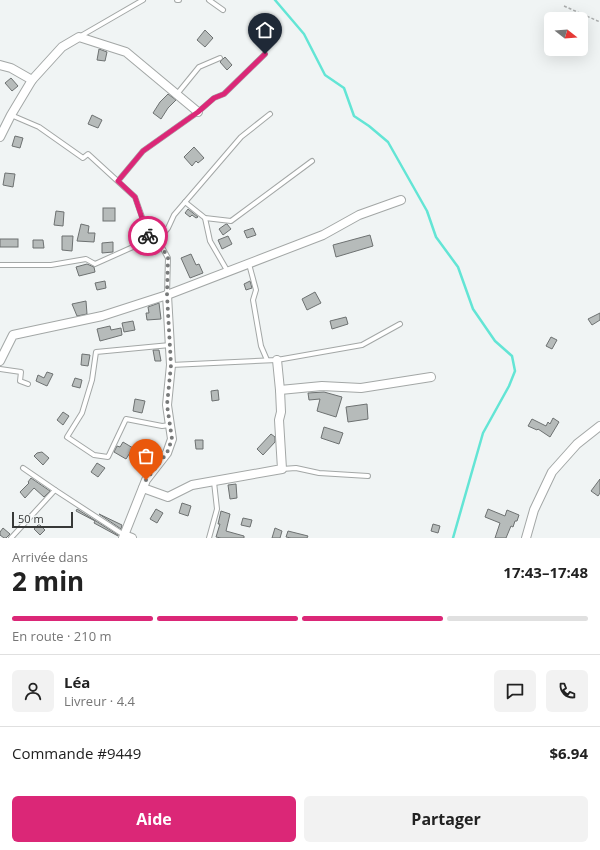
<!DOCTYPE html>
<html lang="fr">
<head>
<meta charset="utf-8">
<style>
  body { margin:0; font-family:"Open Sans",sans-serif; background:#f2f2f2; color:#222; height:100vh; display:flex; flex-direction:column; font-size:15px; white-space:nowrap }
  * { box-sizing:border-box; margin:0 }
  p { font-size:13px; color:#767676 }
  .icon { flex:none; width:22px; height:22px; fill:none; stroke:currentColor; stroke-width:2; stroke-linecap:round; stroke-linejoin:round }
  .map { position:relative; height:538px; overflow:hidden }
  .drawer { display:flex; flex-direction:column; background:#fff; flex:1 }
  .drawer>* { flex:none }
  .needle { width:26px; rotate:107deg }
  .fabs { position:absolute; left:544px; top:12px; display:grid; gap:8px }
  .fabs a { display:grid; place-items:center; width:44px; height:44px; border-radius:6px; background:#fff; box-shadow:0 4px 16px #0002; font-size:20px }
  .scale { position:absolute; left:12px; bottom:10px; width:61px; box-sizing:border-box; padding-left:4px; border:2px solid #373938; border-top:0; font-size:11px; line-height:14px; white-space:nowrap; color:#373938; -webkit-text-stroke:3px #f0f4f4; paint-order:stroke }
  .pin { position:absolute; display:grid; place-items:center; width:34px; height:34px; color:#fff; margin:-41px -17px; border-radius:50% 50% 50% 0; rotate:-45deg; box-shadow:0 0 4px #0007 }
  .pin .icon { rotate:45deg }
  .courier { position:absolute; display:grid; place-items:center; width:40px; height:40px; margin:-20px; border:3px solid #db2777; border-radius:50%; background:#fff; color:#222; box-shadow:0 1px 5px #0007 }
  .head em { font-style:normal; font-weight:700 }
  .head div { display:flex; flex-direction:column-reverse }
  .head { display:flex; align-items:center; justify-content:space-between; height:68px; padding:0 12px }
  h1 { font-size:26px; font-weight:700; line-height:30px }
  .bar { display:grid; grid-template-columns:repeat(4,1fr); gap:6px 4px; align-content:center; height:48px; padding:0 12px }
  .bar i { height:5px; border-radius:3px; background:#e0e0e0 }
  .bar .current { background:#db2777 }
  .bar p { grid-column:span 4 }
  .line { display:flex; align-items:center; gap:10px; padding:0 12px; border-top:1px solid #e0e0e0 }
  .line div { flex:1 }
  .round { display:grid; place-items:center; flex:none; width:42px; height:42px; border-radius:6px; background:#f2f2f2 }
  .action { display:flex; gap:8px; margin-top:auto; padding:8px 12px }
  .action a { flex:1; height:46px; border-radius:6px; background:#db2777; color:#fff; font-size:16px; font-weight:700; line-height:46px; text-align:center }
  .action a+a { background:#f2f2f2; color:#222 }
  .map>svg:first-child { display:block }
</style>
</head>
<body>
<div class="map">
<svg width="600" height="538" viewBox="0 0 600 538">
  <rect width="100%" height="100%" fill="#f0f4f4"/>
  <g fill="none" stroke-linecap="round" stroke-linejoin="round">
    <path stroke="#63e5d5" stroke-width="2.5" d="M275,0L304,34L325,75L344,88L354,116L369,126L388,142L427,211L436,237L458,267L473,309L495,341L512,356L515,371L509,386L483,433L453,538"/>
  </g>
  <g fill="#b6bbba" stroke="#6d7171">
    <path d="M205,30L213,38L205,47L197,40Z"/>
    <path d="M99,49L107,52L105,61L97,60Z"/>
    <path d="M225,57L232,65L227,70L220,62Z"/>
    <path d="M11,78L18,86L12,91L5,83Z"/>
    <path d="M168,94L176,100L168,108L161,119L153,113L160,102Z"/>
    <path d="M92,115L102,120L98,128L88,124Z"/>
    <path d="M15,136L23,138L20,148L12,146Z"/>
    <path d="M194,147L204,158L198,163L196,161L192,166L184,157Z"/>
    <path d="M5,173L15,174L13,187L3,185Z"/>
    <rect x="103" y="208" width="12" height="13"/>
    <path d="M188,209L198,217L196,218L192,215L190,217L185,213Z"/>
    <path d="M56,211L64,212L63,226L54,225Z"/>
    <path d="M81,224L89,226L88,233H95L94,242L77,241Z"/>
    <path d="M226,224H227L231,229L223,235L219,229Z"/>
    <path d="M253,228L256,235L247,238L244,231Z"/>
    <path d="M370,235L373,246L336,257L333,245Z"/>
    <path d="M62,236H73L72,251L62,250Z"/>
    <path d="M228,236L232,244L222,249L218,240Z"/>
    <rect x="0" y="239" width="18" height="8"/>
    <path d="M33,240H43L44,248H33Z"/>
    <path d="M113,242V252L102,253V243Z"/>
    <path d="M191,254L196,265L199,264L203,273L190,278L181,258Z"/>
    <path d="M87,264L94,267L95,272L79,276L76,267Z"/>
    <path d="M105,281L106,288L97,290L95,283Z"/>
    <path d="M250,281L252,288L246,290L244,284Z"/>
    <path d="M315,292L321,303L307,310L302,299Z"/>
    <path d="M86,301L87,314L77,316L72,304Z"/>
    <path d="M159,303L161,319L147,320L146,313H149L148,307Z"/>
    <path d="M600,313V320L592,325L588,319Z"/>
    <path d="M346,317L348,324L332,329L330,321Z"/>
    <path d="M133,321L135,330L124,332L122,323Z"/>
    <path d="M110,326L111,330L121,328L122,335L100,341L97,329Z"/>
    <path d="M551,337L557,340L552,349L546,346Z"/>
    <path d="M153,350H159L161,361H155Z"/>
    <path d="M82,354L90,355L88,366L81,365Z"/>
    <path d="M47,372L53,374L47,386L36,381L38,375L44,378Z"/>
    <path d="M75,378L82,380L80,388L72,386Z"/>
    <path d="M218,390L219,400L212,401L211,391Z"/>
    <path d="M324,392L342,397L336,417L317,411L320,399L309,400L308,393Z"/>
    <path d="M135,399L145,401L142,413L133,411Z"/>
    <path d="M367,404L368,419L348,422L346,407Z"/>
    <path d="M63,412L69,416L63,425L57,420Z"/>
    <path d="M553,418L559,422L550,437L538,429L537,430L528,426L532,419L546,426L548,422L550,424Z"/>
    <path d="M324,427L343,433L339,444L321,438Z"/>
    <path d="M271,434L275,437V442L263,455L257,449Z"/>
    <path d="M195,440H203V449H196Z"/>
    <path d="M123,442L133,448L126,459L114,452L117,446L120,447Z"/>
    <path d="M42,452L49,458L43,465L34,456L37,453Z"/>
    <path d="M97,463L105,468L98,477L91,472Z"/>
    <path d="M31,478L50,491L44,497L34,488L25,498L20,492L29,483L28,482Z"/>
    <path d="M600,479V493L598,496L591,491Z"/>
    <path d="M236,484L237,498L230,499L228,485Z"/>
    <path d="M182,503L191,506L188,516L179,513Z"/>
    <path d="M77,509L118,535V536L94,523L95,521L76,511Z"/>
    <path d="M156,509L163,513L157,523L150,519Z"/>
    <path d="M488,509L505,516L507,510L519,515L517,521H515L513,527L511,526L506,538H495L500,523L485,517Z"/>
    <path d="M221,511L230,514L226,531L244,536V538H221L216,537L220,524H218Z"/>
    <path d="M99,514L122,525L121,529Z"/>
    <path d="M243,518L252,520L250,527L241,525Z"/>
    <path d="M39,524L45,530L40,535L34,529Z"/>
    <path d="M433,524L440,526L438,533L431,531Z"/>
    <path d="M3,528L10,534L6,538H4L0,535V532Z"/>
    <path d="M275,528L282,531L280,538H272Z"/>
    <path d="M288,531L308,536L307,538H291L286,537Z"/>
  </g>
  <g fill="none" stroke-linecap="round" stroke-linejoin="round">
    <g stroke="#a3a7a6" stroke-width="6">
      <g id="lane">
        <path d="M177,0H179"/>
        <path d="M209,0L223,10"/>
        <path d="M79,37L143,0"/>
        <path d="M177,94L199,67L220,58"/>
        <path d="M11,115L39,127L83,158L88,154L135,197L149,237L158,240L168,258L167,294"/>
        <path d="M118,181L143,151L198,112L214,98L224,94L265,54"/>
        <path d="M185,202L205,218L231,221L312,161"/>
        <path d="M205,218L210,241L228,272"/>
        <path d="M158,240L168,228L174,215L241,137L270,114"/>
        <path d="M249,264L256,290L253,300L261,346L267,360"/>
        <path d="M0,265H51L86,259L95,264L153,238"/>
        <path d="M170,345L96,352L92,380L82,413L67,437L94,455L108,457L126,419L162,426L170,425"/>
        <path d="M171,365L277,360L362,345L400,324"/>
        <path d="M0,369L21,372L20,381L28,384"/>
        <path d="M23,468L55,490"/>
        <path d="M282,469L296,468L319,473L368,476"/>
        <path d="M11,538L55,490L124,535"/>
        <path d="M209,538L217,509L214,482"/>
      </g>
    </g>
    <g stroke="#a3a7a6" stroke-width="10">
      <g id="street">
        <path d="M0,65L11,68L32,80"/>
        <path d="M0,137L11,115L32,80L62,47L79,37L126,52L198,112"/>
        <path d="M0,361L13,335L102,316L167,295L323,235L359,215L401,200"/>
        <path d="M280,390L322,386L361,388L431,377"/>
        <path d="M143,488L168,497L192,485L282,469L279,420L281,412L280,390L277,360"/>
        <path d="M124,535L132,538"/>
        <path d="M123,538L146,480L167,453L172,439L167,405L171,365L167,295"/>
        <path d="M526,538L534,510L552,472L577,444L600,426"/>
      </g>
    </g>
    <path stroke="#aaadad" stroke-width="1.5" stroke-dasharray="3 2" stroke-linecap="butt" d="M564,6L600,22"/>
    <use href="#lane" stroke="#fff" stroke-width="4"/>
    <use href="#street" stroke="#fff" stroke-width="8"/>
  </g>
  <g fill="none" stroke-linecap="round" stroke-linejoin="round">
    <path stroke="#787a7a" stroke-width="4" stroke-dasharray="0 7.2" d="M146,480L167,453L172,439L167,405L171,365L167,295L168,258L158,240L148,236"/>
    <path stroke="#db2777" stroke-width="5" d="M148,236L135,197L118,181L143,151L198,112L214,98L224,94L265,54"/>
  </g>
</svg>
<div class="fabs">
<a><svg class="needle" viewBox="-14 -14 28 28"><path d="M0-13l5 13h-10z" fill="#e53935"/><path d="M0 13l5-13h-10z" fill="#767676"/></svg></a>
</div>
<div class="scale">50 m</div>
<div class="pin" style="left:146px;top:480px;background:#ea580c"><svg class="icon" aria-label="bag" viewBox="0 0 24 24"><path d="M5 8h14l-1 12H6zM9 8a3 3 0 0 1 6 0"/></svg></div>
<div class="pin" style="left:265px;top:54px;background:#1f2937"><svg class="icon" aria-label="home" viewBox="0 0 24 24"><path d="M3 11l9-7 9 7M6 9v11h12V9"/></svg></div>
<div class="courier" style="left:148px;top:236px"><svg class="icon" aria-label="bike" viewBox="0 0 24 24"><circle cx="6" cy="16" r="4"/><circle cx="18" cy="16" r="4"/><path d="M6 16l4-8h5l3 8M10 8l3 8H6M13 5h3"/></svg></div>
</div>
<section class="drawer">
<div class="head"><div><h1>2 min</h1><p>Arrivée dans</p></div><em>17:43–17:48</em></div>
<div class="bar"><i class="current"></i><i class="current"></i><i class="current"></i><i></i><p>En route · 210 m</p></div>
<div class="line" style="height:72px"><a class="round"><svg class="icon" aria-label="person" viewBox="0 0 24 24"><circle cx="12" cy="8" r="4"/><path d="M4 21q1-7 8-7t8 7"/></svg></a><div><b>Léa</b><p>Livreur · 4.4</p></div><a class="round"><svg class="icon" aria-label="chat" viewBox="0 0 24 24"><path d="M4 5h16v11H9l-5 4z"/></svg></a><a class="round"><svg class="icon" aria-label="phone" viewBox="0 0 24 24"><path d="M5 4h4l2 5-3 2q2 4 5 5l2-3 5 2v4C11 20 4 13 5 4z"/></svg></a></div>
<div class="line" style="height:52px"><div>Commande #9449</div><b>$6.94</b></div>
<div class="action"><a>Aide</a><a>Partager</a></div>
</section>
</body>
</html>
